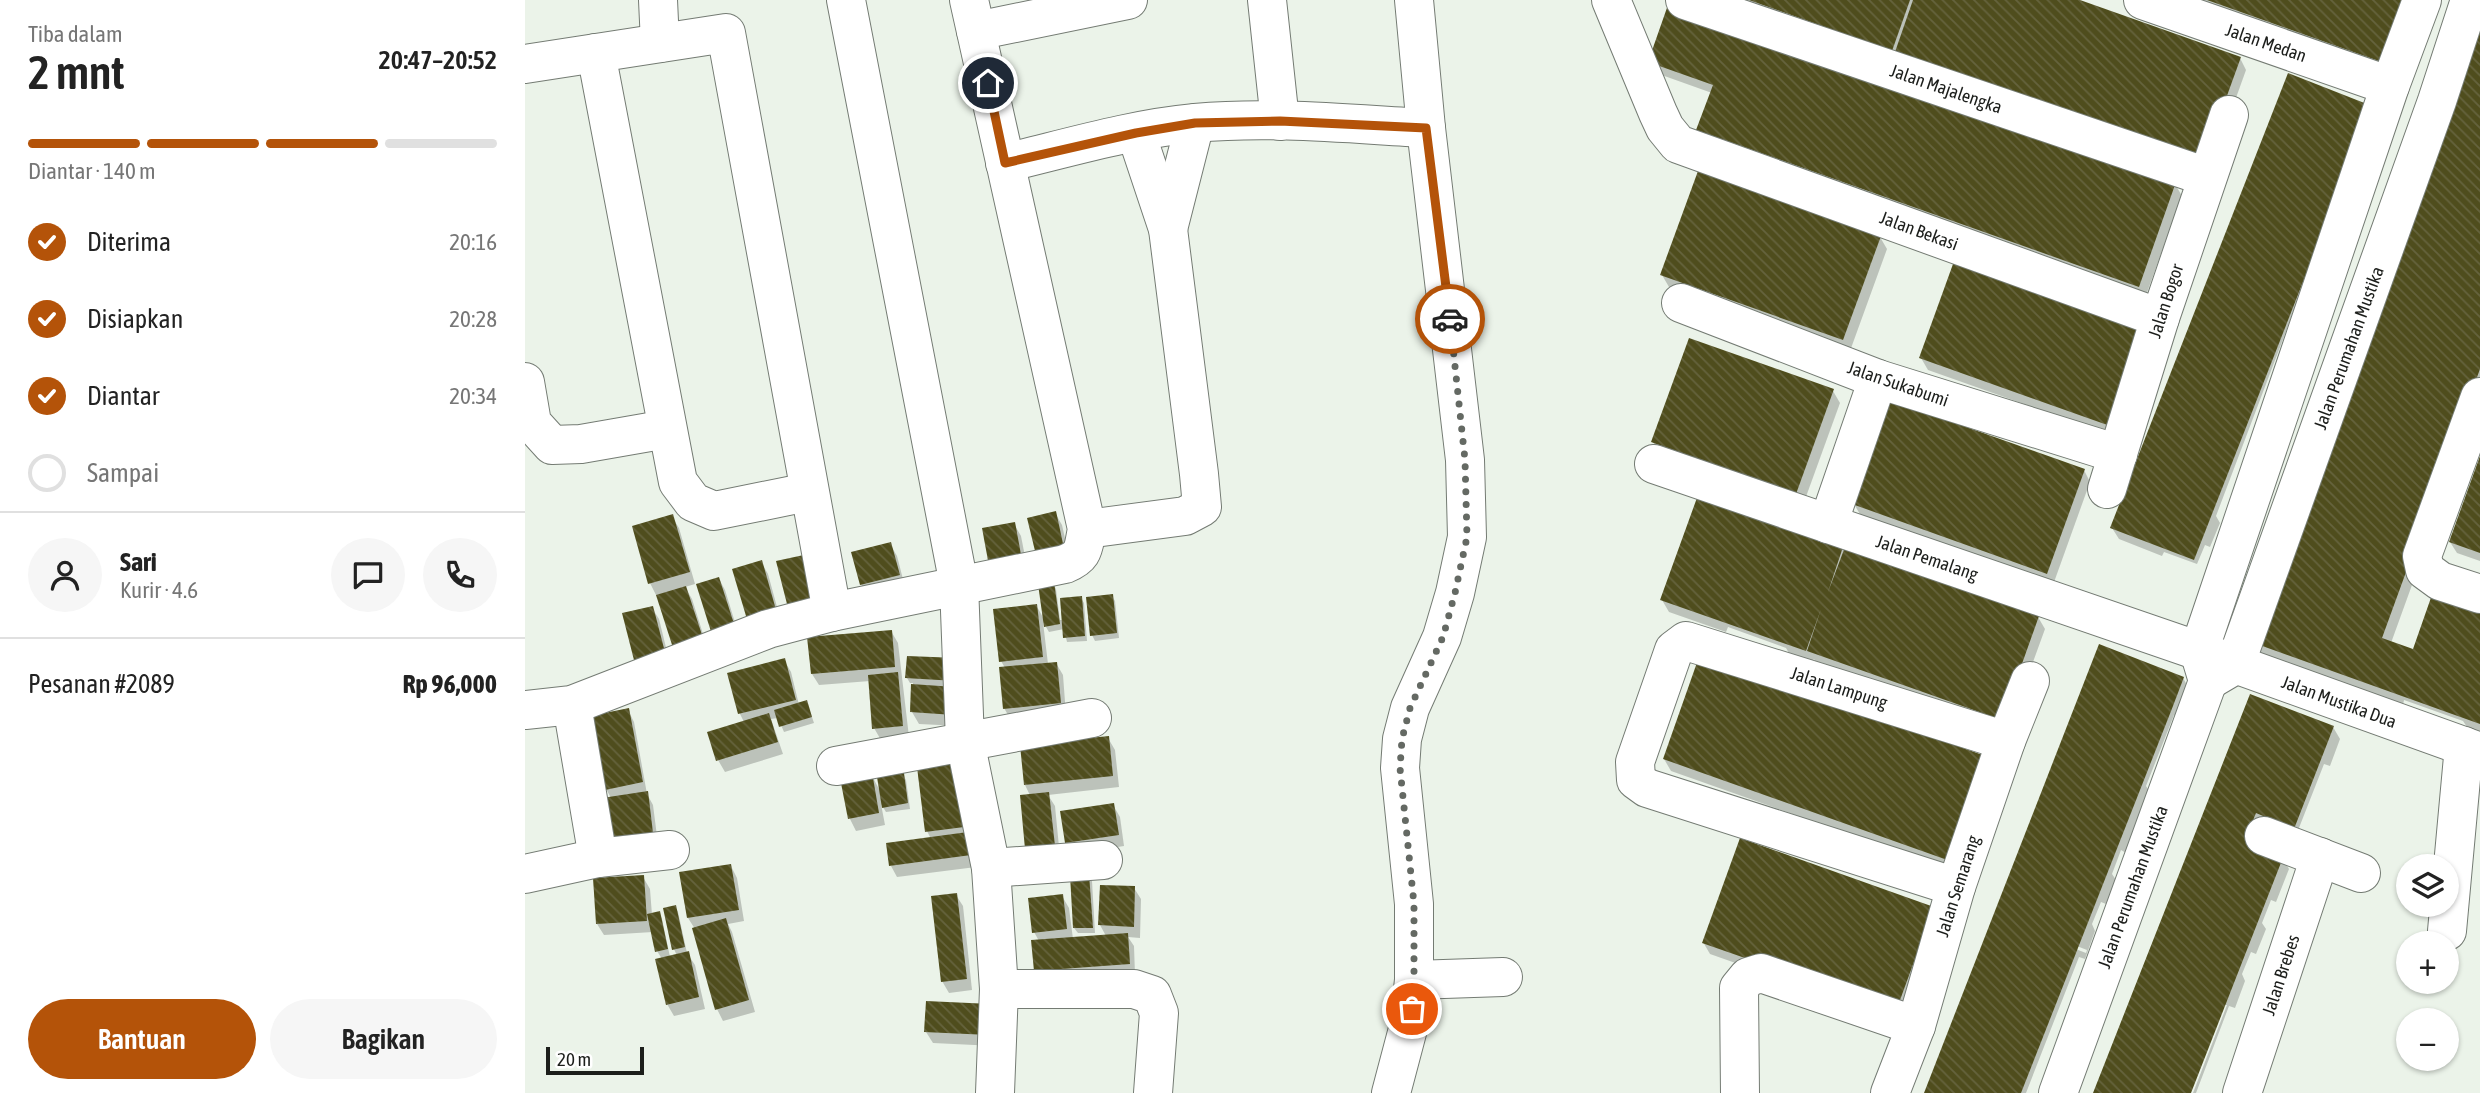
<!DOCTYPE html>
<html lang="id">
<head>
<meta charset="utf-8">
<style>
  body { margin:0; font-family:"Asap Condensed",sans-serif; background:#f6f6f6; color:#222; height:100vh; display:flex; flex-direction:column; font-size:26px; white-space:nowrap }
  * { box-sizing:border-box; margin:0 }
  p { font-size:23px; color:#767676 }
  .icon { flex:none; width:38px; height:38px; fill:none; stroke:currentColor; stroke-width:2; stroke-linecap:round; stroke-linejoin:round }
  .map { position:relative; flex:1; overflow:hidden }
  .sheet { display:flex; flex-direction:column; background:#fff; width:525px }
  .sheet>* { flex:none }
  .tools { position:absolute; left:1871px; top:854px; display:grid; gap:14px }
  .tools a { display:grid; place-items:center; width:63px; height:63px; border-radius:50%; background:#fff; box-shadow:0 2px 5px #0004; font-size:35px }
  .scale { position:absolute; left:21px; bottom:18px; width:98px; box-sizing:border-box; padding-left:7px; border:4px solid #1c1e1b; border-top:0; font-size:19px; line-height:24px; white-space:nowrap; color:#1c1e1b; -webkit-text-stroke:5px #fff; paint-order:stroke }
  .pin { position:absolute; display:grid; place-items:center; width:60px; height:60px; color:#fff; margin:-30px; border:4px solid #fff; border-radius:50%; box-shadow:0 2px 7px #0007 }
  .courier { position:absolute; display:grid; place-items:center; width:70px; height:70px; margin:-35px; border:5px solid #b45309; border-radius:50%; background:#fff; color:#222; box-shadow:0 2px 9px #0007 }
  .headline em { font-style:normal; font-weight:600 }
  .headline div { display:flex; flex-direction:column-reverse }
  .headline { display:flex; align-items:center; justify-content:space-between; height:119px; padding:0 28px }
  h1 { font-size:46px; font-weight:600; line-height:52px }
  .bar { display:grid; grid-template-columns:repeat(4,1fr); gap:10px 7px; align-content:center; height:84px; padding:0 28px }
  .bar i { height:9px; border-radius:5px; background:#e0e0e0 }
  .bar .on { background:#b45309 }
  .bar p { grid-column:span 4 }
  .line { display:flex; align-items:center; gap:18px; padding:0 28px; border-top:2px solid #e0e0e0 }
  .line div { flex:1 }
  .round { display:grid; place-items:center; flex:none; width:74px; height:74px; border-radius:37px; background:#f6f6f6 }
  ol { padding:0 28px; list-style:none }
  li { display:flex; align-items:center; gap:21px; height:77px }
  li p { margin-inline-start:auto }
  li .icon { padding:7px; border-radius:50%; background:#b45309; color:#fff; stroke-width:4 }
  li:last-child { color:#767676 }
  li i { width:38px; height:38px; border:4px solid #e0e0e0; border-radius:50% }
  .cta { display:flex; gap:14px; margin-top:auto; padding:14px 28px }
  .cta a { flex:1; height:80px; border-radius:42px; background:#b45309; color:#fff; font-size:28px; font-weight:600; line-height:80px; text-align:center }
  .cta a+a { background:#f6f6f6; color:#222 }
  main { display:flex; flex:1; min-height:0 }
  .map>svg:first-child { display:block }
</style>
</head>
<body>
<main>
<section class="sheet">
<div class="headline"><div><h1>2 mnt</h1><p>Tiba dalam</p></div><em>20:47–20:52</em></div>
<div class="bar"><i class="on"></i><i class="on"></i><i class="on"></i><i></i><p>Diantar · 140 m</p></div>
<ol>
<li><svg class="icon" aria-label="check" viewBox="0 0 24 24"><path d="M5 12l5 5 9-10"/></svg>Diterima<p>20:16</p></li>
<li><svg class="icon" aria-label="check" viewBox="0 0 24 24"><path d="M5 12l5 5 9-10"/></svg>Disiapkan<p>20:28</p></li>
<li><svg class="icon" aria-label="check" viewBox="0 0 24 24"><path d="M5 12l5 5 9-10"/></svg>Diantar<p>20:34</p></li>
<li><i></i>Sampai</li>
</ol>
<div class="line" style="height:126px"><a class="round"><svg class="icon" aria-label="person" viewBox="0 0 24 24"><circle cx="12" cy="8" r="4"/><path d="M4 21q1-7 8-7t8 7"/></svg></a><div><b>Sari</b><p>Kurir · 4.6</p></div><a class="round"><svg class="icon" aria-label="chat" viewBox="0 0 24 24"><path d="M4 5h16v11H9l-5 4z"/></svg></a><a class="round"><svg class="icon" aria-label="phone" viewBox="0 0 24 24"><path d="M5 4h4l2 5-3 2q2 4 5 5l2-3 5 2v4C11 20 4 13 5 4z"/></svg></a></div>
<div class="line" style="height:91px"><div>Pesanan #2089</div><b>Rp 96,000</b></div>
<div class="cta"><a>Bantuan</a><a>Bagikan</a></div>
</section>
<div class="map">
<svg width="1955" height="1093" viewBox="0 0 1955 1093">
  <defs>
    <pattern id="building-back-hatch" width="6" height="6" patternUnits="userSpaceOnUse" patternTransform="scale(1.75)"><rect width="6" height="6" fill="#4f4d1d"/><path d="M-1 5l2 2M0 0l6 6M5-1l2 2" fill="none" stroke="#65633d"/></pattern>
  </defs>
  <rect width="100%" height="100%" fill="#ebf3e9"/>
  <g fill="#0003" fill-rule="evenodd">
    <path d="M1199,0H1550L1715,58L1721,70L1684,173Z"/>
    <path d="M1657,0H1899L1871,76Z"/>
    <path d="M1955,24V397L1866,643L1887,651L1955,607V732L1942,727L1938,721L1879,700L1878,705L1737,655L1731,643Z"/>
    <path d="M1125,62L1650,184L1657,196L1620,298L1180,142L1173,130L1187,93L1131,73Z"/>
    <path d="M1846,107L1691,516L1695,523L1685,547L1680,545L1672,564L1639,552L1637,556L1594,539L1587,528Z"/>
    <path d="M1355,237L1362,249L1325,351L1303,344L1299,337L1241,317L1239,321L1144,287L1137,275Z"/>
    <path d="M1433,256L1595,438L1403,370L1396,358Z"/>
    <path d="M1308,391L1315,403L1278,505L1135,454L1128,442Z"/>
    <path d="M1955,460V561L1932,553L1925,542Z"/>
    <path d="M1559,470L1565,482L1528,585L1336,516L1329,504Z"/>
    <path d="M1174,497L1513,617L1520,629L1483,731L1291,663L1289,659L1287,662L1265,655L1261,648L1203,627L1201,632L1144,612L1137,600Z"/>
    <path d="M530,513L537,525L546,565L504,519Z"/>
    <path d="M147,517L154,528L170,584L160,587L167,599L184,653L131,595L125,583Z"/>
    <path d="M489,524L496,536L503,572L459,530Z"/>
    <path d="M365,544L372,556L380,587L343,596L336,584Z"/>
    <path d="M236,562L243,574L258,629L225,626Z"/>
    <path d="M194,579L200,590L216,642L173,585Z"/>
    <path d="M528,584L531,589L535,620H538L556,598L559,603L562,641L542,642L539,629L524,632L518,622L523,664L531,663L538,675L541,715L486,720L479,708L480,668L476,661L511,605L520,621Z"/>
    <path d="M587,596L590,601L594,638L570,641L567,635Z"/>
    <path d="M127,608L134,619L146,668L118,675Z"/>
    <path d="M366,631L373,643L384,737L356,740L349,728L345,681L294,685L287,674Z"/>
    <path d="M1575,647L1658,678L1665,690L1654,717L1649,715L1621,786L1625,792L1601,853L1596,850L1587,874L1591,880L1581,904L1576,902L1567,924L1570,931L1560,959L1554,957L1501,1093H1401ZM1478,917L1562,950L1561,953L1478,921Z"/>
    <path d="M259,660L266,672L274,705L284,708L289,723L259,732L253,718L246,719L258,754L200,772L193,760L184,733L219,722L215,714L204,674Z"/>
    <path d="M432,660L435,726L394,724L387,712L388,683H385L382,678Z"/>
    <path d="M103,710L109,722L122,794L128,805L133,844L86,798L81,789Z"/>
    <path d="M1808,727L1815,739L1805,766L1799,764L1772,833L1757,857L1764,869L1751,902L1746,900L1737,923L1741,929L1731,954L1726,952L1717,974L1720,981L1710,1008L1704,1006L1671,1093H1668L1702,1005H1698L1664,1093H1570L1705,748Z"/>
    <path d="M583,738L590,750L594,787L523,795L530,806L535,857L500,785Z"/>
    <path d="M437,755L451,867L372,877L366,866L406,839L402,831Z"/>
    <path d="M1139,759H1464L1434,873L1146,771Z"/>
    <path d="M346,774L355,791L378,775L381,780L385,809L361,812L356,804L360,825L331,831L325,819L317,779Z"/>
    <path d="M588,805L595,817L599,846L548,854L542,842Z"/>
    <path d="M206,866L212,878L219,921L203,924L207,932L230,1012L198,1021L192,1009L170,929L163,918Z"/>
    <path d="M563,875L567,881L570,933H553L549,928Z"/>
    <path d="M118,877L125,889L127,915L134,913L137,919L145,957L152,956L149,949L150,907L153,912L162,953L170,965L180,1009L149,1016L142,1004L137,959L132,951L128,932L79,935L72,924Z"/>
    <path d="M609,888L616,899L615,938L603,937L609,946L610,975L517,982L514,941L509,932L537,896L544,908L548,939L581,936L575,925Z"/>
    <path d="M431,895L438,906L447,990L424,993L417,981Z"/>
    <path d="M1408,909L1378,1022L1185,954L1178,942Z"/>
    <path d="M465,1006L470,1046L408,1043L401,1032Z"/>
  </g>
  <g fill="url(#building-back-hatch)">
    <path d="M1224,0H1385L1367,51Z"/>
    <path d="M1388,0H1555L1716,57L1678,162L1370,52Z"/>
    <path d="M1682,0H1888L1865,65Z"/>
    <path d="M1144,2L1651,182L1614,287L1171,130L1188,85L1123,62Z"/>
    <path d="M1955,21V369L1857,638L1888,649L1909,589L1955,606V724L1729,643Z"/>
    <path d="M1763,73L1847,106L1669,560L1585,528Z"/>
    <path d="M1173,171L1356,236L1318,340L1135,275Z"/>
    <path d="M1432,253L1626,322L1588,427L1394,358Z"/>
    <path d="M1164,338L1309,389L1271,494L1126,442Z"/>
    <path d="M1365,400L1560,469L1522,574L1327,504Z"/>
    <path d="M1955,456V553L1924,542Z"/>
    <path d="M1173,495L1318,547L1303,592L1320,547L1514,616L1477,720L1282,651L1296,609L1281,651L1135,600Z"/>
    <path d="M531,511L540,553L512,559L502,518Z"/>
    <path d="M148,514L165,572L123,584L107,526Z"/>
    <path d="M490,522L497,560L464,566L457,528Z"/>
    <path d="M366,542L375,575L335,585L326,552Z"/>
    <path d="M288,553L298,596L262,604L251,561Z"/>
    <path d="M237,560L253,617L224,626L207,569Z"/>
    <path d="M194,577L211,630L188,638L171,584Z"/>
    <path d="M529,582L535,624L519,627L513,584Z"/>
    <path d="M161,586L179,641L149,651L131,595Z"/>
    <path d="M588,594L592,633L565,636L561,597Z"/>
    <path d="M557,596L560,636L538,638L535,598Z"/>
    <path d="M512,604L518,657L474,662L468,609Z"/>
    <path d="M128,606L141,656L110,664L97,613Z"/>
    <path d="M367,630L370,667L286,674L282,637Z"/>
    <path d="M1574,644L1659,677L1648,706L1496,1093H1399Z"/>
    <path d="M1175,654L1466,758L1428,862L1138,759Z"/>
    <path d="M382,656L433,658L431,681L380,678Z"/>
    <path d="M260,658L271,700L213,714L202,673Z"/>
    <path d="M532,662L536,703L478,709L474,667Z"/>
    <path d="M373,672L378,726L347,729L343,675Z"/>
    <path d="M386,684L430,687L429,715L385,712Z"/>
    <path d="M1725,694L1809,726L1769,829L1731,813L1720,840L1759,855L1666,1093H1568Z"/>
    <path d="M282,700L287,717L254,727L249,710Z"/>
    <path d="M104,708L118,782L80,790L65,716Z"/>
    <path d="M244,713L253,742L191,761L182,732Z"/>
    <path d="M584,736L588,776L499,785L495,745Z"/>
    <path d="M438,753L447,826L400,832L391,759Z"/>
    <path d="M347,772L354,813L323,819L315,778Z"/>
    <path d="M379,773L383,803L357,808L352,777Z"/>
    <path d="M123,791L128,833L83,839L77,798Z"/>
    <path d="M524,792L530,846L500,849L495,795Z"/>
    <path d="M589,803L594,835L540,843L535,811Z"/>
    <path d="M443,832L446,855L364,866L361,843Z"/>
    <path d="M1215,838L1409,907L1371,1011L1177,943Z"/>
    <path d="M206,864L214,910L162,918L154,872Z"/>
    <path d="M564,874L568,928H548L545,875Z"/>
    <path d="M119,875L122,921L71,924L68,878Z"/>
    <path d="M575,885L610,886L609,927L573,925Z"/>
    <path d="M432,893L442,979L416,982L406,896Z"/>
    <path d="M538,894L542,929L507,933L503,898Z"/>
    <path d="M151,905L160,947L147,950L138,908Z"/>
    <path d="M135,911L143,949L130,952L122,914Z"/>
    <path d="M201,918L224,1000L190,1010L167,928Z"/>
    <path d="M603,933L605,964L509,971L506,940Z"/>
    <path d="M164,951L174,997L141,1005L130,959Z"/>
    <path d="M401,1001L466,1004L464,1035L399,1032Z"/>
  </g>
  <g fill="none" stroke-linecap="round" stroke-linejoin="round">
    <g stroke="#747b73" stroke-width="40">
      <g id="street">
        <path d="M133,0L135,43"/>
        <path d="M321,0L434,585L440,741L466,868L474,989L470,1093"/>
        <path d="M742,0L755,121"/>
        <path d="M1086,0L1133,113L1140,128L1153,144L1635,318"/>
        <path d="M1160,0L1682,177"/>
        <path d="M1618,0L1865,86"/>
        <path d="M451,31L603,0"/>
        <path d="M71,53L153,482L168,502L189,511L283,492"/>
        <path d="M0,64L201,33L307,612"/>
        <path d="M480,163C543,148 606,129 670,123C746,116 825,124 901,128"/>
        <path d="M643,229L670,123"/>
        <path d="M1156,303L1353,379L1593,454"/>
        <path d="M0,382L7,423L27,445L56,444L142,429"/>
        <path d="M1955,397L1897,556L1900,570L1915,581L1955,594"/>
        <path d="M1129,464L1674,651L1955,752"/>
        <path d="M1582,489L1635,318L1704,115"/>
        <path d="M1303,524L1353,379"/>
        <path d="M562,529L660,516L677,507L674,474L643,229L611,133"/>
        <path d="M1688,678L1710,665L1912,101L1945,0"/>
        <path d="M47,705L73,858"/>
        <path d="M0,710L47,705L243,629L307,612L540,564C560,556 558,548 562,529L444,0"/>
        <path d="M311,766L567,718"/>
        <path d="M1739,836L1836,873"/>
        <path d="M466,868L578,860"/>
        <path d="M0,874L73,858L145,850"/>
        <path d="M1431,887L1122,788L1111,780L1110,762L1149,650L1161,641L1481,741"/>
        <path d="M1922,931L1939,746"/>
        <path d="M889,980L978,977"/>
        <path d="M474,989H609L627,995L634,1013L628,1093"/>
        <path d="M866,1093L884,1025L889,980V904L875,768L877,739L885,708L917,637L930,593L942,537L940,460L901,128L889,0"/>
        <path d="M1215,1093L1214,988L1223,977L1236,973L1391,1026"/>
        <path d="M1365,1093L1391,1026L1431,887L1481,741L1505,681"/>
        <path d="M1533,1093L1683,681L1674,651L1865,86L1897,0"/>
        <path d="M1717,1093L1795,857"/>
      </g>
    </g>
    <use href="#street" stroke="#fff" stroke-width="38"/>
  </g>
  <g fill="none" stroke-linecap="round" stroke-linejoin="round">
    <path stroke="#646963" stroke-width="7" stroke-dasharray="0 12.6" d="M887,1009L889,980V904L875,768L877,739L885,708L918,637L930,593L942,537L940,460L925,319"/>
    <path stroke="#b45309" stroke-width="9" d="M463,83L480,163L611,133L670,123L755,121L901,128L925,319"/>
  </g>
  <g text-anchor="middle" stroke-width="7" stroke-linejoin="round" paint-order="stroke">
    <g font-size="18" fill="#1c1e1b" stroke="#fff">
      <text transform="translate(1741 43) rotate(19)" y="6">Jalan Medan</text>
      <text transform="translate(1421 89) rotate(19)" y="6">Jalan Majalengka</text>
      <text transform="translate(1394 231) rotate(20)" y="6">Jalan Bekasi</text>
      <text transform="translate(1641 301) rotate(-72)" y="6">Jalan Bogor</text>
      <text transform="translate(1824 348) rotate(-70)" y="6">Jalan Perumahan Mustika</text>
      <text transform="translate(1373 384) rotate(19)" y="6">Jalan Sukabumi</text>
      <text transform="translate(1402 558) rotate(19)" y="6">Jalan Pemalang</text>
      <text transform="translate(1314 688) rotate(18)" y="6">Jalan Lampung</text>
      <text transform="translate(1814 702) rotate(20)" y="6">Jalan Mustika Dua</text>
      <text transform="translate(1433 886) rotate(-72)" y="6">Jalan Semarang</text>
      <text transform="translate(1608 887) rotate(-70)" y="6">Jalan Perumahan Mustika</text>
      <text transform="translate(1756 975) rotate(-72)" y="6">Jalan Brebes</text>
    </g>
  </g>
</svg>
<div class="tools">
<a><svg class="icon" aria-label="layers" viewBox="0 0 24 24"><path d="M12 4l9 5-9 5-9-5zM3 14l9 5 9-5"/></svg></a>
<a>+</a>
<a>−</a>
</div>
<div class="scale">20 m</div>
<div class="pin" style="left:887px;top:1009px;background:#ea580c"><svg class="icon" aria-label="bag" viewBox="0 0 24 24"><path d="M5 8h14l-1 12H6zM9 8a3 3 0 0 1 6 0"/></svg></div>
<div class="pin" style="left:463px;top:83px;background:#1f2937"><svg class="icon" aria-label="home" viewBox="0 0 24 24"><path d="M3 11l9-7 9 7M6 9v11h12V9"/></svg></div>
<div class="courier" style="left:925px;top:319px"><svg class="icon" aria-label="car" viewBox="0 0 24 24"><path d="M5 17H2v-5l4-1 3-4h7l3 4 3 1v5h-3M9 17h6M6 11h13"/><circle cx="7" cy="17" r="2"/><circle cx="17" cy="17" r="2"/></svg></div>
</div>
</main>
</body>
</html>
